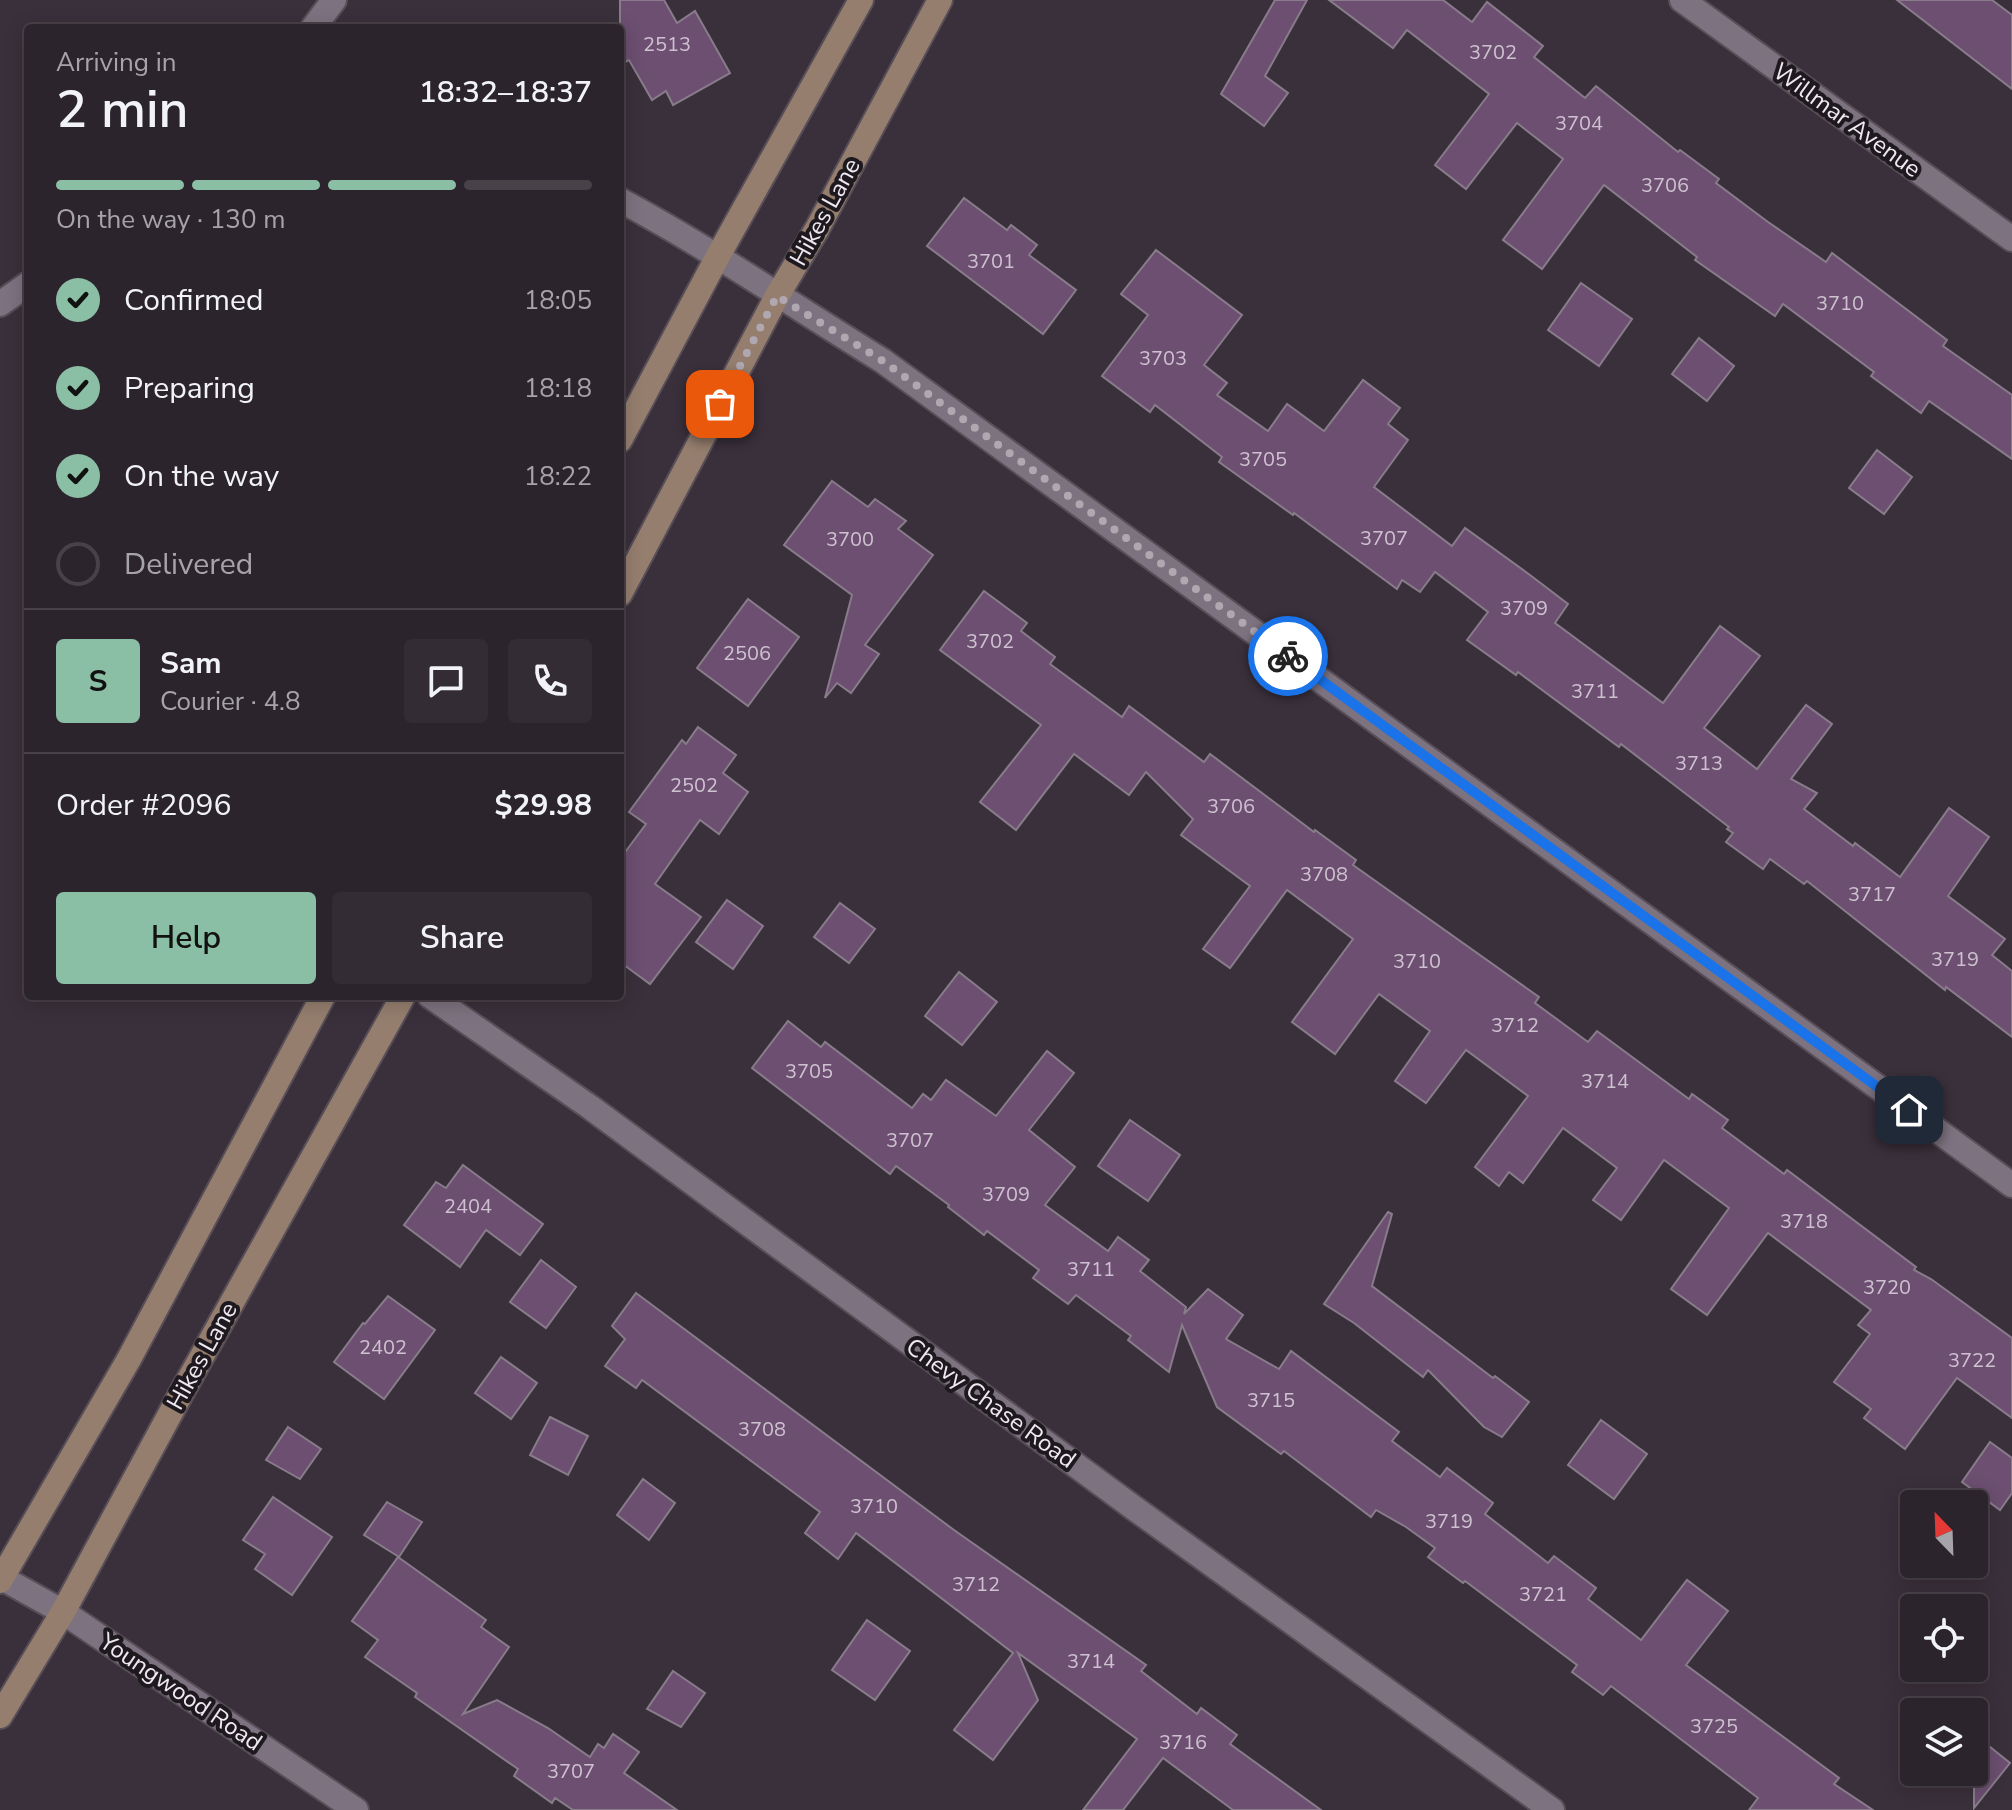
<!DOCTYPE html>
<html lang="en">
<head>
<meta charset="utf-8">
<style>
  body { margin:0; font-family:"Nunito Sans",sans-serif; background:#342c34; color:#f1f3f6; height:100vh; display:flex; flex-direction:column; font-size:30px; white-space:nowrap }
  * { box-sizing:border-box; margin:0 }
  p { font-size:26px; color:#a6a4a9 }
  .icon { flex:none; width:44px; height:44px; fill:none; stroke:currentColor; stroke-width:2; stroke-linecap:round; stroke-linejoin:round }
  .map { position:relative; flex:1; overflow:hidden }
  .panel { position:absolute; left:24px; top:24px; width:600px; height:976px; display:flex; flex-direction:column; background:#2c242c; border-radius:8px; box-shadow:0 4px 20px #0003,0 0 0 2px #484148 }
  .panel>* { flex:none }
  .needle { width:52px; rotate:337deg }
  .tools { position:absolute; left:1900px; top:1490px; display:grid; gap:16px }
  .tools a { display:grid; place-items:center; width:88px; height:88px; border-radius:8px; background:#2c242c; box-shadow:0 4px 20px #0003,0 0 0 2px #484148; font-size:40px }
  .pin { position:absolute; display:grid; place-items:center; width:68px; height:68px; color:#fff; margin:-34px; border-radius:16px; box-shadow:0 4px 12px #0006 }
  .courier { position:absolute; display:grid; place-items:center; width:80px; height:80px; margin:-40px; border:6px solid #1a73e8; border-radius:50%; background:#fff; color:#222; box-shadow:0 2px 10px #0007 }
  .summary em { font-style:normal; font-weight:600 }
  .summary div { display:flex; flex-direction:column-reverse }
  .summary { display:flex; align-items:center; justify-content:space-between; height:136px; padding:0 32px }
  h1 { font-size:52px; font-weight:600; line-height:60px }
  .bar { display:grid; grid-template-columns:repeat(4,1fr); gap:12px 8px; align-content:center; height:96px; padding:0 32px }
  .bar i { height:10px; border-radius:6px; background:#484148 }
  .bar .on { background:#8abfa5 }
  .bar p { grid-column:span 4 }
  .line { display:flex; align-items:center; gap:20px; padding:0 32px; border-top:2px solid #484148 }
  .line div { flex:1 }
  .round { display:grid; place-items:center; flex:none; width:84px; height:84px; border-radius:8px; background:#342c34 }
  ol { padding:0 32px; list-style:none }
  li { display:flex; align-items:center; gap:24px; height:88px }
  li p { margin-inline-start:auto }
  li .icon { padding:8px; border-radius:50%; background:#8abfa5; color:#111; stroke-width:4 }
  li:last-child { color:#a6a4a9 }
  li i { width:44px; height:44px; border:4px solid #484148; border-radius:50% }
  .primary-button { display:flex; gap:16px; margin-top:auto; padding:16px 32px }
  .primary-button a { flex:1; height:92px; border-radius:8px; background:#8abfa5; color:#111; font-size:32px; font-weight:600; line-height:92px; text-align:center }
  .primary-button a+a { background:#342c34; color:#f1f3f6 }
  .map>svg:first-child { display:block }
</style>
</head>
<body>
<div class="map">
<svg width="2012" height="1810" viewBox="0 0 2012 1810">
  <rect width="100%" height="100%" fill="#3a303b"/>
  <g fill="#6c4f71" stroke="#887c8a" stroke-width="2">
    <path d="M620,0H664L677,23L695,11L730,73L673,105L666,91L652,100L629,60L620,65Z"/>
    <path d="M1275,0H1307L1265,76L1288,93L1264,126L1221,94Z"/>
    <path d="M1329,0H1443L1472,22L1487,2L1543,46L1534,57L1585,98L1596,86L1678,152L1680,150L1719,179L1716,183L1768,222L1826,262L1832,253L1947,340L1943,346L2012,395V459L1929,401L1921,413L1871,376L1874,372L1783,304L1775,316L1695,260L1697,257L1604,185L1542,269L1503,240L1563,159L1517,123L1466,189L1435,165L1489,94L1407,30L1393,48Z"/>
    <path d="M1897,0H1992L2012,15V89Z"/>
    <path d="M964,198L1007,230L1011,225L1037,245L1029,255L1076,290L1043,334L927,246Z"/>
    <path d="M1156,250L1242,315L1204,365L1227,383L1217,395L1268,431L1287,404L1324,431L1363,380L1400,408L1388,424L1408,440L1374,487L1452,546L1465,528L1530,575L1568,604L1555,623L1663,703L1720,626L1760,656L1704,728L1757,769L1806,705L1832,724L1791,779L1817,793L1804,809L1853,846L1855,843L1900,877L1949,808L1989,837L1948,896L2005,939L1992,955L2012,971V1037L1946,987L1945,990L1807,881L1804,884L1770,859L1763,869L1726,842L1733,833L1727,829L1729,827L1621,744L1619,747L1518,672L1516,675L1467,640L1488,612L1435,572L1420,592L1402,580L1397,589L1294,513L1293,515L1219,462L1222,457L1155,405L1150,412L1102,376L1148,315L1121,294Z"/>
    <path d="M1581,283L1632,319L1599,366L1548,330Z"/>
    <path d="M1699,338L1734,366L1707,401L1672,374Z"/>
    <path d="M1877,450L1912,477L1884,514L1849,488Z"/>
    <path d="M832,481L868,507L875,499L906,521L898,529L933,555L865,645L879,654L851,693L837,683L825,698L852,595L784,545Z"/>
    <path d="M984,591L1027,623L1021,631L1055,657L1050,664L1122,717L1129,706L1204,762L1210,754L1314,832L1315,830L1356,860L1353,865L1539,997L1535,1003L1588,1042L1597,1031L1689,1099L1692,1094L1728,1120L1722,1128L1784,1174L1787,1170L1916,1267L1914,1270L1931,1279L2012,1338V1418L1957,1378L1905,1449L1864,1418L1871,1409L1834,1382L1870,1334L1858,1325L1871,1310L1768,1233L1707,1315L1671,1289L1729,1208L1664,1160L1621,1220L1593,1200L1617,1168L1563,1128L1523,1183L1509,1172L1499,1186L1475,1167L1528,1096L1466,1050L1426,1103L1395,1081L1430,1031L1379,994L1335,1054L1292,1022L1353,939L1287,890L1230,968L1203,949L1250,886L1181,835L1193,819L1146,772L1129,795L1074,754L1016,830L980,802L1041,725L940,650Z"/>
    <path d="M748,599L799,637L748,706L697,668Z"/>
    <path d="M698,727L736,755L723,773L748,792L719,834L700,820L655,884L701,917L650,984L620,962V859L646,824L629,812L682,740L686,744Z"/>
    <path d="M727,900L763,926L733,969L696,942Z"/>
    <path d="M840,903L875,929L849,963L814,937Z"/>
    <path d="M959,972L997,1002L962,1045L925,1016Z"/>
    <path d="M788,1021L821,1047L825,1042L912,1108L923,1094L931,1100L946,1080L996,1116L1047,1051L1074,1073L1029,1130L1075,1167L1045,1205L1108,1251L1118,1237L1149,1260L1140,1271L1186,1307L1184,1314L1208,1289L1243,1315L1226,1339L1279,1369L1291,1351L1399,1432L1392,1441L1440,1477L1447,1468L1493,1503L1485,1514L1548,1563L1554,1556L1596,1588L1588,1599L1641,1640L1687,1580L1728,1611L1686,1665L1839,1778L1834,1784L1873,1810H1749L1758,1798L1611,1686L1603,1695L1572,1672L1577,1665L1465,1581L1463,1583L1428,1557L1435,1548L1406,1527L1376,1510L1371,1517L1284,1451L1281,1454L1217,1407L1182,1325L1169,1372L1128,1340L1131,1336L1076,1295L1068,1304L1033,1278L1039,1270L987,1231L984,1235L948,1207L949,1205L896,1166L890,1174L752,1068Z"/>
    <path d="M1130,1120L1180,1155L1148,1201L1098,1166Z"/>
    <path d="M463,1165L543,1224L520,1255L486,1230L460,1267L404,1225L436,1182L446,1188Z"/>
    <path d="M1388,1212L1392,1214L1372,1286L1493,1378L1495,1376L1529,1402L1502,1437L1484,1427L1428,1370L1423,1377L1354,1323L1324,1304Z"/>
    <path d="M541,1260L576,1287L546,1328L510,1302Z"/>
    <path d="M636,1293L954,1530L1146,1665L1141,1671L1197,1714L1201,1708L1237,1735L1230,1744L1321,1810H1233L1163,1758L1123,1810H1083L1137,1739L1018,1653L1038,1700L993,1760L954,1730L1013,1653L856,1533L838,1559L805,1533L820,1512L642,1380L636,1388L605,1366L625,1339L612,1326Z"/>
    <path d="M388,1296L435,1330L384,1399L334,1362L363,1323L365,1324Z"/>
    <path d="M501,1357L537,1383L511,1419L475,1393Z"/>
    <path d="M550,1417L588,1436L568,1475L530,1455Z"/>
    <path d="M1601,1420L1647,1454L1614,1499L1568,1465Z"/>
    <path d="M288,1427L321,1449L300,1479L266,1460Z"/>
    <path d="M1990,1442L2012,1458V1493L2000,1510L1962,1482Z"/>
    <path d="M643,1479L675,1503L649,1540L617,1515Z"/>
    <path d="M273,1497L332,1537L292,1595L255,1569L265,1554L243,1540Z"/>
    <path d="M387,1502L422,1522L399,1557L364,1535Z"/>
    <path d="M398,1557L486,1620L481,1627L509,1647L463,1714L497,1700L548,1728L590,1757L598,1744L604,1748L613,1734L639,1752L624,1773L677,1810H573L555,1798L552,1803L514,1776L518,1769L415,1697L417,1693L365,1657L378,1640L352,1621Z"/>
    <path d="M867,1620L910,1651L875,1700L832,1670Z"/>
    <path d="M673,1671L705,1693L681,1727L647,1709Z"/>
    <path d="M1974,1734L2010,1763L1974,1808Z"/>
  </g>
  <g fill="none" stroke-linecap="round" stroke-linejoin="round">
    <g stroke="#574e58" stroke-width="28">
      <g id="street">
        <path d="M1682,0L2012,239"/>
        <path d="M313,28L334,0"/>
        <path d="M620,200C711,249 795,307 883,361L2012,1185"/>
        <path d="M0,304L28,284"/>
        <path d="M430,996L590,1107L1134,1508L1552,1810"/>
        <path d="M2,1578L63,1612L356,1810"/>
      </g>
    </g>
    <g stroke="#574e58" stroke-width="28">
      <g id="secondary">
        <path d="M620,440L718,256L861,0"/>
        <path d="M620,594L777,296L817,229L940,0"/>
        <path d="M0,1581L129,1359L323,996"/>
        <path d="M0,1716L63,1612L182,1392L403,996"/>
      </g>
    </g>
    <use href="#street" stroke="#7d727f" stroke-width="24"/>
    <use href="#secondary" stroke="#957e6e" stroke-width="24"/>
  </g>
  <g fill="none" stroke-linecap="round" stroke-linejoin="round">
    <path stroke="#b0a8b1" stroke-width="8" stroke-dasharray="0 14.4" d="M720,404L777,296L883,361L1288,656"/>
    <path stroke="#1a73e8" stroke-width="10" d="M1288,656L1909,1110"/>
  </g>
  <g text-anchor="middle" stroke-width="8" stroke-linejoin="round" paint-order="stroke">
    <g font-size="20" fill="#cec2d0">
      <text x="667" y="51">2513</text>
      <text x="1493" y="59">3702</text>
      <text x="1579" y="130">3704</text>
      <text x="1665" y="192">3706</text>
      <text x="991" y="268">3701</text>
      <text x="1840" y="310">3710</text>
      <text x="1163" y="365">3703</text>
      <text x="1263" y="466">3705</text>
      <text x="1384" y="545">3707</text>
      <text x="850" y="546">3700</text>
      <text x="1524" y="615">3709</text>
      <text x="990" y="648">3702</text>
      <text x="747" y="660">2506</text>
      <text x="1595" y="698">3711</text>
      <text x="1699" y="770">3713</text>
      <text x="694" y="792">2502</text>
      <text x="1231" y="813">3706</text>
      <text x="1324" y="881">3708</text>
      <text x="1872" y="901">3717</text>
      <text x="1955" y="966">3719</text>
      <text x="1417" y="968">3710</text>
      <text x="1515" y="1032">3712</text>
      <text x="809" y="1078">3705</text>
      <text x="1605" y="1088">3714</text>
      <text x="910" y="1147">3707</text>
      <text x="1006" y="1201">3709</text>
      <text x="468" y="1213">2404</text>
      <text x="1804" y="1228">3718</text>
      <text x="1091" y="1276">3711</text>
      <text x="1887" y="1294">3720</text>
      <text x="383" y="1354">2402</text>
      <text x="1972" y="1367">3722</text>
      <text x="1271" y="1407">3715</text>
      <text x="762" y="1436">3708</text>
      <text x="874" y="1513">3710</text>
      <text x="1449" y="1528">3719</text>
      <text x="976" y="1591">3712</text>
      <text x="1543" y="1601">3721</text>
      <text x="1091" y="1668">3714</text>
      <text x="1714" y="1733">3725</text>
      <text x="1183" y="1749">3716</text>
      <text x="571" y="1778">3707</text>
    </g>
    <g font-size="24" fill="#efe8f0" stroke="#1e191f">
      <text transform="translate(1847 120) rotate(36)" y="8">Willmar Avenue</text>
      <text transform="translate(825 212) rotate(-61)" y="8">Hikes Lane</text>
      <text transform="translate(202 1356) rotate(-61)" y="8">Hikes Lane</text>
      <text transform="translate(991 1403) rotate(36)" y="8">Chevy Chase Road</text>
      <text transform="translate(181 1692) rotate(34)" y="8">Youngwood Road</text>
    </g>
  </g>
</svg>
<div class="tools">
<a><svg class="needle" viewBox="-14 -14 28 28"><path d="M0-13l5 13h-10z" fill="#e53935"/><path d="M0 13l5-13h-10z" fill="#a6a4a9"/></svg></a>
<a><svg class="icon" aria-label="locate" viewBox="0 0 24 24"><circle cx="12" cy="12" r="6"/><path d="M12 2v4M12 18v4M2 12h4M18 12h4"/></svg></a>
<a><svg class="icon" aria-label="layers" viewBox="0 0 24 24"><path d="M12 4l9 5-9 5-9-5zM3 14l9 5 9-5"/></svg></a>
</div>
<div class="pin" style="left:720px;top:404px;background:#ea580c"><svg class="icon" aria-label="bag" viewBox="0 0 24 24"><path d="M5 8h14l-1 12H6zM9 8a3 3 0 0 1 6 0"/></svg></div>
<div class="pin" style="left:1909px;top:1110px;background:#1f2937"><svg class="icon" aria-label="home" viewBox="0 0 24 24"><path d="M3 11l9-7 9 7M6 9v11h12V9"/></svg></div>
<div class="courier" style="left:1288px;top:656px"><svg class="icon" aria-label="bike" viewBox="0 0 24 24"><circle cx="6" cy="16" r="4"/><circle cx="18" cy="16" r="4"/><path d="M6 16l4-8h5l3 8M10 8l3 8H6M13 5h3"/></svg></div>
<section class="panel">
<div class="summary"><div><h1>2 min</h1><p>Arriving in</p></div><em>18:32–18:37</em></div>
<div class="bar"><i class="on"></i><i class="on"></i><i class="on"></i><i></i><p>On the way · 130 m</p></div>
<ol>
<li><svg class="icon" aria-label="check" viewBox="0 0 24 24"><path d="M5 12l5 5 9-10"/></svg>Confirmed<p>18:05</p></li>
<li><svg class="icon" aria-label="check" viewBox="0 0 24 24"><path d="M5 12l5 5 9-10"/></svg>Preparing<p>18:18</p></li>
<li><svg class="icon" aria-label="check" viewBox="0 0 24 24"><path d="M5 12l5 5 9-10"/></svg>On the way<p>18:22</p></li>
<li><i></i>Delivered</li>
</ol>
<div class="line" style="height:144px"><b class="round" style="background:#8abfa5;color:#111">S</b><div><b>Sam</b><p>Courier · 4.8</p></div><a class="round"><svg class="icon" aria-label="chat" viewBox="0 0 24 24"><path d="M4 5h16v11H9l-5 4z"/></svg></a><a class="round"><svg class="icon" aria-label="phone" viewBox="0 0 24 24"><path d="M5 4h4l2 5-3 2q2 4 5 5l2-3 5 2v4C11 20 4 13 5 4z"/></svg></a></div>
<div class="line" style="height:104px"><div>Order #2096</div><b>$29.98</b></div>
<div class="primary-button"><a>Help</a><a>Share</a></div>
</section>
</div>
</body>
</html>
